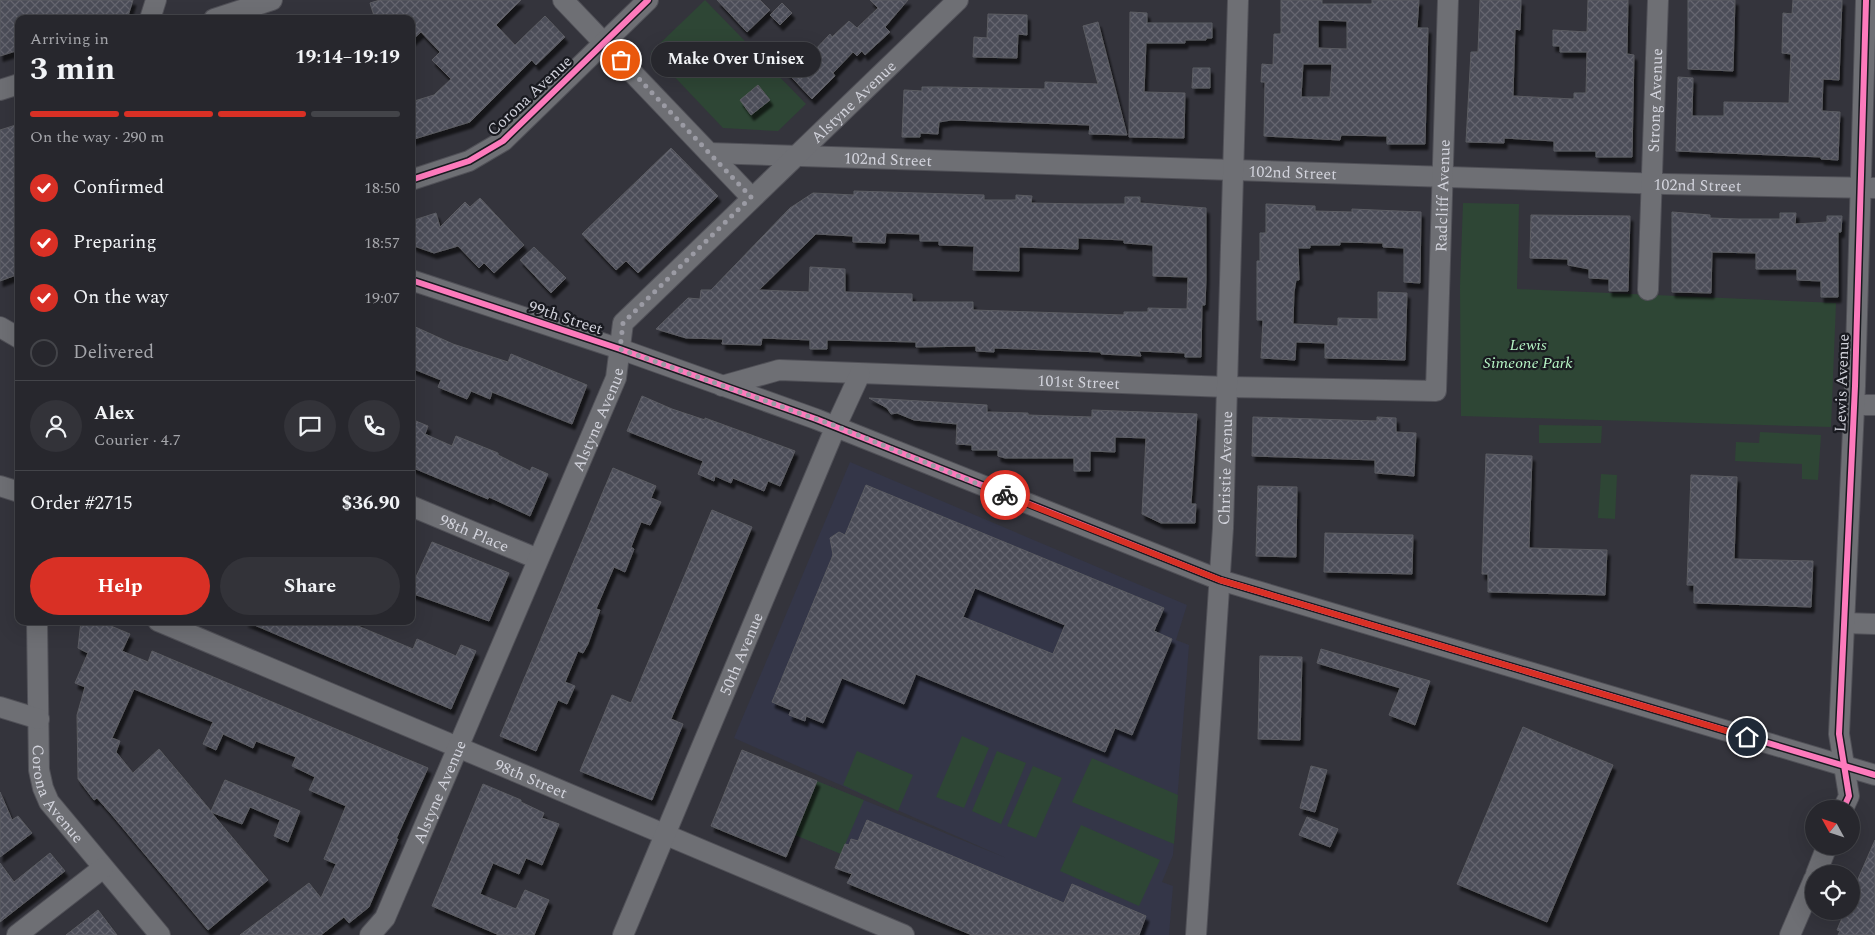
<!DOCTYPE html>
<html lang="en">
<head>
<meta charset="utf-8">
<style>
  body { margin:0; font-family:Spectral,serif; background:#333339; color:#f1f3f6; height:100vh; display:flex; flex-direction:column; font-size:19px; white-space:nowrap }
  * { box-sizing:border-box; margin:0 }
  p { font-size:16px; color:#a4a5aa }
  .icon { flex:none; width:28px; height:28px; fill:none; stroke:currentColor; stroke-width:2; stroke-linecap:round; stroke-linejoin:round }
  .map { position:relative; flex:1; overflow:hidden }
  .details { position:absolute; left:15px; top:15px; width:400px; height:610px; display:flex; flex-direction:column; background:#27272d; border-radius:10px; box-shadow:0 5px 20px #0002,0 0 0 1px #434449 }
  .details>* { flex:none }
  .needle { width:32px; rotate:310deg }
  .tools { position:absolute; left:1805px; top:800px; display:grid; gap:10px }
  .tools a { display:grid; place-items:center; width:55px; height:55px; border-radius:50%; background:#27272d; box-shadow:0 5px 20px #0002,0 0 0 1px #434449; font-size:25px }
  .pin { position:absolute; display:grid; place-items:center; width:42px; height:42px; color:#fff; margin:-21px; border:2px solid #fff; border-radius:50%; box-shadow:0 1px 5px #0007 }
  .courier { position:absolute; display:grid; place-items:center; width:50px; height:50px; margin:-25px; border:4px solid #d93025; border-radius:50%; background:#fff; color:#222; box-shadow:0 1px 6px #0007 }
  .bubble { position:absolute; height:35px; border-radius:18px; background:#27272d; box-shadow:0 5px 20px #0002,0 0 0 1px #434449; font-size:16px; font-weight:700; line-height:35px; text-align:center }
  .headline em { font-style:normal; font-weight:700 }
  .headline div { display:flex; flex-direction:column-reverse }
  .headline { display:flex; align-items:center; justify-content:space-between; height:85px; padding:0 15px }
  h1 { font-size:32px; font-weight:700; line-height:38px }
  .bar { display:grid; grid-template-columns:repeat(4,1fr); gap:8px 5px; align-content:center; height:60px; padding:0 15px }
  .bar i { height:6px; border-radius:4px; background:#434449 }
  .bar .active { background:#d93025 }
  .bar p { grid-column:span 4 }
  .line { display:flex; align-items:center; gap:12px; padding:0 15px; border-top:1px solid #434449 }
  .line div { flex:1 }
  .round { display:grid; place-items:center; flex:none; width:52px; height:52px; border-radius:26px; background:#333339 }
  ol { padding:0 15px; list-style:none }
  li { display:flex; align-items:center; gap:15px; height:55px }
  li p { margin-inline-start:auto }
  li .icon { padding:5px; border-radius:50%; background:#d93025; color:#fff; stroke-width:4 }
  li:last-child { color:#a4a5aa }
  li i { width:28px; height:28px; border:2px solid #434449; border-radius:50% }
  .cta { display:flex; gap:10px; margin-top:auto; padding:10px 15px }
  .cta a { flex:1; height:58px; border-radius:30px; background:#d93025; color:#fff; font-size:20px; font-weight:700; line-height:58px; text-align:center }
  .cta a+a { background:#333339; color:#f1f3f6 }
  .map>svg:first-child { display:block }
</style>
</head>
<body>
<div class="map">
<svg width="1875" height="935" viewBox="0 0 1875 935">
  <defs>
    <pattern id="building-cross-hatch" width="8" height="8" patternUnits="userSpaceOnUse" patternTransform="scale(1.25)"><rect width="8" height="8" fill="#4c4d58"/><path d="M0 0l8 8M0 8l8-8" fill="none" stroke="#65666f"/></pattern>
    <filter id="shadow"><feDropShadow dx="3" dy="5.5" stdDeviation="1" flood-color="#0009"/></filter>
  </defs>
  <rect width="100%" height="100%" fill="#34343c"/>
  <path fill="#343648" d="M850,462L1187,605L1176,640L1189,645L1173,855L1162,882L1173,886L1169,935H1139L1146,916L1072,884L1064,903L867,820L858,841L849,845L845,844L841,854L795,835L817,781L1006,858L734,738Z"/>
  <g fill="#2e4635">
    <path d="M705,0L806,104L778,131L723,128L651,52Z"/>
    <path d="M1463,203L1519,204L1517,289L1836,303L1831,427L1461,416L1460,286Z"/>
    <path d="M1539,425L1602,426L1601,443H1539Z"/>
    <path d="M1760,432L1821,435L1818,480L1802,479V464L1735,461L1736,442L1759,443Z"/>
    <path d="M1601,474L1617,475L1615,519L1598,518Z"/>
    <path d="M962,736L989,748L964,808L936,797Z"/>
    <path d="M857,751L913,775L898,811L843,785Z"/>
    <path d="M997,751L1026,763L1001,824L972,811Z"/>
    <path d="M1092,758L1178,795L1174,844L1072,802Z"/>
    <path d="M1033,766L1062,778L1036,838L1007,826Z"/>
    <path d="M817,781L864,800L841,854L795,835Z"/>
    <path d="M1081,825L1160,860L1139,906L1060,871Z"/>
  </g>
  <g fill="url(#building-cross-hatch)" stroke="#5b5c62" fill-rule="evenodd" filter="url(#shadow)">
    <path d="M0,0H133L127,19H19V50L0,56Z"/>
    <path d="M380,0H521L496,25L515,45L545,16L565,37L536,65L532,60L470,122L411,140V102L434,95L451,79L432,60L440,52L421,32L411,41V19H375L370,3Z"/>
    <path d="M717,0H760L770,10L747,32Z"/>
    <path d="M870,0H908L885,27L890,32L865,55L862,51L857,56L853,52L833,73L835,76L812,99L782,67L806,45L813,52L830,34L832,37L849,21L857,28L878,8Z"/>
    <path d="M1281,0H1322V4H1372V0H1419L1417,28H1428L1425,144H1387V136L1341,135L1340,140L1264,136L1265,82H1261L1262,64L1273,65L1274,34H1281ZM1318,20L1347,21V49L1318,48ZM1303,64H1332L1330,97H1301Z"/>
    <path d="M1480,0H1521L1520,30L1515,29L1513,96L1574,99V93H1586L1587,52H1560V46H1553V30L1587,32L1588,0H1628L1627,54L1634,55L1632,157H1596V151H1554V141L1504,138V143L1466,142L1471,52H1478Z"/>
    <path d="M1688,0H1735L1733,71L1688,69Z"/>
    <path d="M1793,0H1842L1839,80L1823,79L1822,111L1840,112L1838,160L1821,159V157L1676,151L1678,77L1693,78L1692,116H1724V102L1789,103L1791,54L1782,53L1783,13L1792,14Z"/>
    <path d="M782,3L792,13L780,25L770,15Z"/>
    <path d="M1130,12L1147,13V23H1212V38H1206V40H1185V43H1146L1144,92L1185,93L1184,138L1129,137Z"/>
    <path d="M988,14L1027,15V35L1018,34L1017,58L973,57L974,37L987,38Z"/>
    <path d="M1098,22L1127,135L1089,134L1090,125L951,120L939,122L938,134L920,133V137H902L904,90L922,91V87H941L1045,89V82L1098,84L1083,26Z"/>
    <path d="M1193,68H1210V88H1192Z"/>
    <path d="M758,85L770,100L751,115L740,100Z"/>
    <path d="M19,124V274L0,281V130Z"/>
    <path d="M671,148L718,196L638,273L626,261L616,270L582,234Z"/>
    <path d="M854,191L984,195V200H1016V195L1032,196L1031,203L1083,204H1125V197H1140V203L1206,208V280L1205,305H1202L1201,357H1185V353L1139,351L1141,356L1101,354V352L994,348V352L976,351V346L916,347V342L827,340V349H810V340L762,338L761,345L722,344L723,339L686,338L656,329L688,298L700,299L701,290H711L790,208L813,193L854,195ZM886,233L920,234V241H939V245L974,246L973,270L1019,271V247L1078,249V238L1124,240V243L1153,245V276L1188,277L1187,309L1148,308V312H1124V315L973,310V302H912V294L845,292V269L810,267L809,292L759,290L816,234L853,236V242L885,243Z"/>
    <path d="M480,198L524,245L494,273L484,263L479,268L458,246L434,253L414,246L411,240V221L436,213L440,227L465,202L470,207Z"/>
    <path d="M1266,204L1315,206V211L1352,212V209L1421,212L1420,283L1404,282V248L1383,247V243L1340,242V245H1310V248H1298L1299,280H1296L1294,292L1293,324L1338,326V318L1378,319V292L1407,293L1405,360L1325,358V343L1296,342L1295,360L1261,358L1263,320H1257V261H1260V233H1266Z"/>
    <path d="M1672,212L1710,215V218L1739,219H1780V213H1796L1795,224L1827,222V216H1842L1841,232H1838V297H1821V281L1797,280V269H1756V253L1712,252L1711,293L1672,292Z"/>
    <path d="M1531,215L1630,216L1628,291H1609V279L1589,278V269L1568,265V259L1530,258Z"/>
    <path d="M534,247L566,278L551,293L520,260Z"/>
    <path d="M411,325L453,344L508,362L511,354L587,385L572,424L492,392L490,399L471,391L467,399L438,387L441,380L411,368Z"/>
    <path d="M642,396L672,409L705,420V418L795,451L780,486L768,481L764,491L733,478L731,483L715,476L714,481L698,474L703,461L627,431Z"/>
    <path d="M869,398L987,405V412L1028,413V415L1092,417V410L1197,414L1191,504H1196L1195,523H1161L1142,514L1146,438L1115,437V452L1090,451V471H1074V458H1005L998,456V450H972V445L956,444L957,424L914,420L897,413L891,414L887,408Z"/>
    <path d="M1253,417L1377,421V417L1396,418V432L1416,433L1414,476L1375,473V460L1252,456Z"/>
    <path d="M411,419L428,426L425,434L452,446L456,436L498,453V455L530,471L532,467L548,474L530,516L489,497L488,499L411,467Z"/>
    <path d="M1486,454L1532,456L1529,548L1607,550L1605,595L1488,592V574H1482Z"/>
    <path d="M613,468L656,486L651,498L661,502L650,525L641,522L631,547L634,549L625,572L614,567L596,609L600,610L588,644L583,653L578,651L565,682L575,686L567,704L558,700L536,751L500,736Z"/>
    <path d="M1691,475L1737,477L1734,559L1813,561L1811,607L1694,603V585H1687Z"/>
    <path d="M866,485L1164,608L1154,631L1172,639L1132,735L1115,728L1105,752L916,674L904,704L842,678L823,723L806,716L805,721L789,715L791,710L772,702L833,555L830,538L839,532L845,535ZM975,588L1065,625L1053,654L963,617Z"/>
    <path d="M1258,486L1297,487L1296,557L1256,556Z"/>
    <path d="M712,510L752,527L671,719L683,724L652,800L580,771L612,695L631,703Z"/>
    <path d="M1325,533L1413,535L1412,574L1324,572Z"/>
    <path d="M432,542L509,573L489,621L411,593V588Z"/>
    <path d="M81,621H99L130,634L122,651L148,662L152,651L428,768L396,839H398L369,907L349,923L344,917L321,935H240L309,883L321,898L336,864L324,859L346,806L309,790L315,777L292,766L296,757L256,741L253,748L223,734L216,750L203,744L213,722L134,689L112,738L120,741L116,752L133,773L159,749L211,811L225,780L300,811L288,842L274,836L280,820L250,807L242,824L211,812L268,880L208,930L112,815L97,798L94,800L78,779L77,715L85,687L75,683L88,653L78,648Z"/>
    <path d="M245,621H360L358,626L413,649L417,639L456,656L461,645L476,651L451,709Z"/>
    <path d="M1321,649L1430,681L1415,725L1389,715L1400,688L1317,663Z"/>
    <path d="M1260,656L1302,657L1300,740L1258,739Z"/>
    <path d="M1523,727L1613,765L1547,922L1457,884Z"/>
    <path d="M742,750L817,781L786,857L711,826Z"/>
    <path d="M1311,766L1327,770L1315,812L1300,808Z"/>
    <path d="M483,784L521,800V802L544,813L542,818L559,824L542,865L526,858L519,874L493,863L480,894L516,909L525,890L549,900L534,935H499L432,906Z"/>
    <path d="M0,792L12,820L18,816L32,833L0,857Z"/>
    <path d="M1307,817L1338,829L1330,847L1299,835Z"/>
    <path d="M867,820L1064,903L1072,884L1146,916L1139,935H972L847,883L852,874L835,868L845,844L849,845L851,839L858,841Z"/>
    <path d="M1875,840V935H1838L1840,931L1837,930L1845,911H1851V895Z"/>
    <path d="M50,853L65,871L0,922V863L14,882Z"/>
    <path d="M98,910L117,935H66Z"/>
  </g>
  <g fill="none" stroke-linecap="round" stroke-linejoin="round">
    <g stroke="#505057" stroke-width="22">
      <g id="minor">
        <path d="M563,0L751,197"/>
        <path d="M150,19L156,0"/>
        <path d="M214,19L272,0"/>
        <path d="M0,90L19,84"/>
        <path id="s1" d="M709,153L1666,184L1875,188"/>
        <path d="M411,180L469,161L503,141L648,0"/>
        <path d="M411,280L620,349L816,419L1220,580L1875,775"/>
        <path id="s2" d="M1648,290L1658,0"/>
        <path d="M0,327L19,338"/>
        <path id="s3" d="M722,386L779,370L1227,387L1436,391L1448,0"/>
        <path d="M1854,405H1875"/>
        <path d="M0,486L19,492"/>
        <path id="s4" d="M411,506L538,559"/>
        <path id="s5" d="M37,621L39,770L43,788L49,802L160,935"/>
        <path id="s6" d="M158,621L904,935"/>
        <path d="M1845,623L1875,624"/>
        <path d="M0,707L39,719"/>
        <path d="M1843,809L1849,796L1839,734L1855,386L1866,0"/>
        <path d="M1816,874L1827,846"/>
        <path d="M17,935L103,868"/>
        <path id="s7" d="M370,935L385,918L616,378L623,323L958,0"/>
        <path id="s8" d="M623,935L836,426L860,374"/>
        <path id="s9" d="M1196,935L1223,528L1238,0"/>
        <path d="M1790,935L1814,879"/>
      </g>
    </g>
    <use href="#minor" stroke="#6e6f74" stroke-width="20"/>
    <g stroke="#191a20" stroke-width="9">
      <g id="cycleway">
        <path d="M411,180L469,161L503,141L648,0"/>
        <path d="M411,280L620,349L816,419L1220,580L1875,775"/>
        <path d="M1843,809L1849,796L1839,734L1855,386L1866,0"/>
      </g>
    </g>
    <use href="#cycleway" stroke="#fd7abc" stroke-width="6"/>
  </g>
  <g fill="none" stroke-linecap="round" stroke-linejoin="round">
    <path stroke="#9b9ba4" stroke-width="5" stroke-dasharray="0 9" d="M621,60L751,197L623,323L620,349L836,426L1005,495"/>
    <path stroke="#d93025" stroke-width="6" d="M1005,495L1220,580L1747,737"/>
  </g>
  <g text-anchor="middle" stroke-width="4.5" stroke-linejoin="round" paint-order="stroke">
    <g font-size="16" fill="#d2d3dc" stroke="#191a20">
      <text transform="translate(529 95) rotate(-43)" y="6">Corona Avenue</text>
      <text dy="6" stroke="none"><textPath href="#s7" startOffset="985">Alstyne Avenue</textPath></text>
      <text dy="6" stroke="none"><textPath href="#s2" startOffset="190">Strong Avenue</textPath></text>
      <text dy="6" stroke="none"><textPath href="#s1" startOffset="179">102nd Street</textPath></text>
      <text dy="6" stroke="none"><textPath href="#s1" startOffset="584">102nd Street</textPath></text>
      <text dy="6" stroke="none"><textPath href="#s1" startOffset="989">102nd Street</textPath></text>
      <text dy="6" stroke="none"><textPath href="#s3" startOffset="912">Radcliff Avenue</textPath></text>
      <text transform="translate(566 317) rotate(18)" y="6">99th Street</text>
      <text dy="6" stroke="none"><textPath href="#s3" startOffset="359">101st Street</textPath></text>
      <text transform="translate(1841 383) rotate(-88)" y="6">Lewis Avenue</text>
      <text dy="6" stroke="none"><textPath href="#s7" startOffset="565">Alstyne Avenue</textPath></text>
      <text dy="6" stroke="none"><textPath href="#s9" startOffset="468">Christie Avenue</textPath></text>
      <text dy="6" stroke="none"><textPath href="#s4" startOffset="69">98th Place</textPath></text>
      <text dy="6" stroke="none"><textPath href="#s8" startOffset="305">50th Avenue</textPath></text>
      <text dy="6" stroke="none"><textPath href="#s6" startOffset="405">98th Street</textPath></text>
      <text dy="6" stroke="none"><textPath href="#s5" startOffset="178">Corona Avenue</textPath></text>
      <text dy="6" stroke="none"><textPath href="#s7" startOffset="160">Alstyne Avenue</textPath></text>
    </g>
    <g font-size="16" font-style="italic" fill="#b7f6c6" stroke="#191a20">
      <text x="1528" y="350">Lewis<tspan x="1528" dy="18">Simeone Park</tspan></text>
    </g>
  </g>
</svg>
<div class="tools">
<a><svg class="needle" viewBox="-14 -14 28 28"><path d="M0-13l5 13h-10z" fill="#e53935"/><path d="M0 13l5-13h-10z" fill="#a4a5aa"/></svg></a>
<a><svg class="icon" aria-label="locate" viewBox="0 0 24 24"><circle cx="12" cy="12" r="6"/><path d="M12 2v4M12 18v4M2 12h4M18 12h4"/></svg></a>
</div>
<div class="pin" style="left:621px;top:60px;background:#ea580c"><svg class="icon" aria-label="bag" viewBox="0 0 24 24"><path d="M5 8h14l-1 12H6zM9 8a3 3 0 0 1 6 0"/></svg></div>
<div class="pin" style="left:1747px;top:737px;background:#1f2937"><svg class="icon" aria-label="home" viewBox="0 0 24 24"><path d="M3 11l9-7 9 7M6 9v11h12V9"/></svg></div>
<div class="courier" style="left:1005px;top:495px"><svg class="icon" aria-label="bike" viewBox="0 0 24 24"><circle cx="6" cy="16" r="4"/><circle cx="18" cy="16" r="4"/><path d="M6 16l4-8h5l3 8M10 8l3 8H6M13 5h3"/></svg></div>
<div class="bubble" style="left:651px;top:42px;width:170px">Make Over Unisex</div>
<section class="details">
<div class="headline"><div><h1>3 min</h1><p>Arriving in</p></div><em>19:14–19:19</em></div>
<div class="bar"><i class="active"></i><i class="active"></i><i class="active"></i><i></i><p>On the way · 290 m</p></div>
<ol>
<li><svg class="icon" aria-label="check" viewBox="0 0 24 24"><path d="M5 12l5 5 9-10"/></svg>Confirmed<p>18:50</p></li>
<li><svg class="icon" aria-label="check" viewBox="0 0 24 24"><path d="M5 12l5 5 9-10"/></svg>Preparing<p>18:57</p></li>
<li><svg class="icon" aria-label="check" viewBox="0 0 24 24"><path d="M5 12l5 5 9-10"/></svg>On the way<p>19:07</p></li>
<li><i></i>Delivered</li>
</ol>
<div class="line" style="height:90px"><a class="round"><svg class="icon" aria-label="person" viewBox="0 0 24 24"><circle cx="12" cy="8" r="4"/><path d="M4 21q1-7 8-7t8 7"/></svg></a><div><b>Alex</b><p>Courier · 4.7</p></div><a class="round"><svg class="icon" aria-label="chat" viewBox="0 0 24 24"><path d="M4 5h16v11H9l-5 4z"/></svg></a><a class="round"><svg class="icon" aria-label="phone" viewBox="0 0 24 24"><path d="M5 4h4l2 5-3 2q2 4 5 5l2-3 5 2v4C11 20 4 13 5 4z"/></svg></a></div>
<div class="line" style="height:65px"><div>Order #2715</div><b>$36.90</b></div>
<div class="cta"><a>Help</a><a>Share</a></div>
</section>
</div>
</body>
</html>
